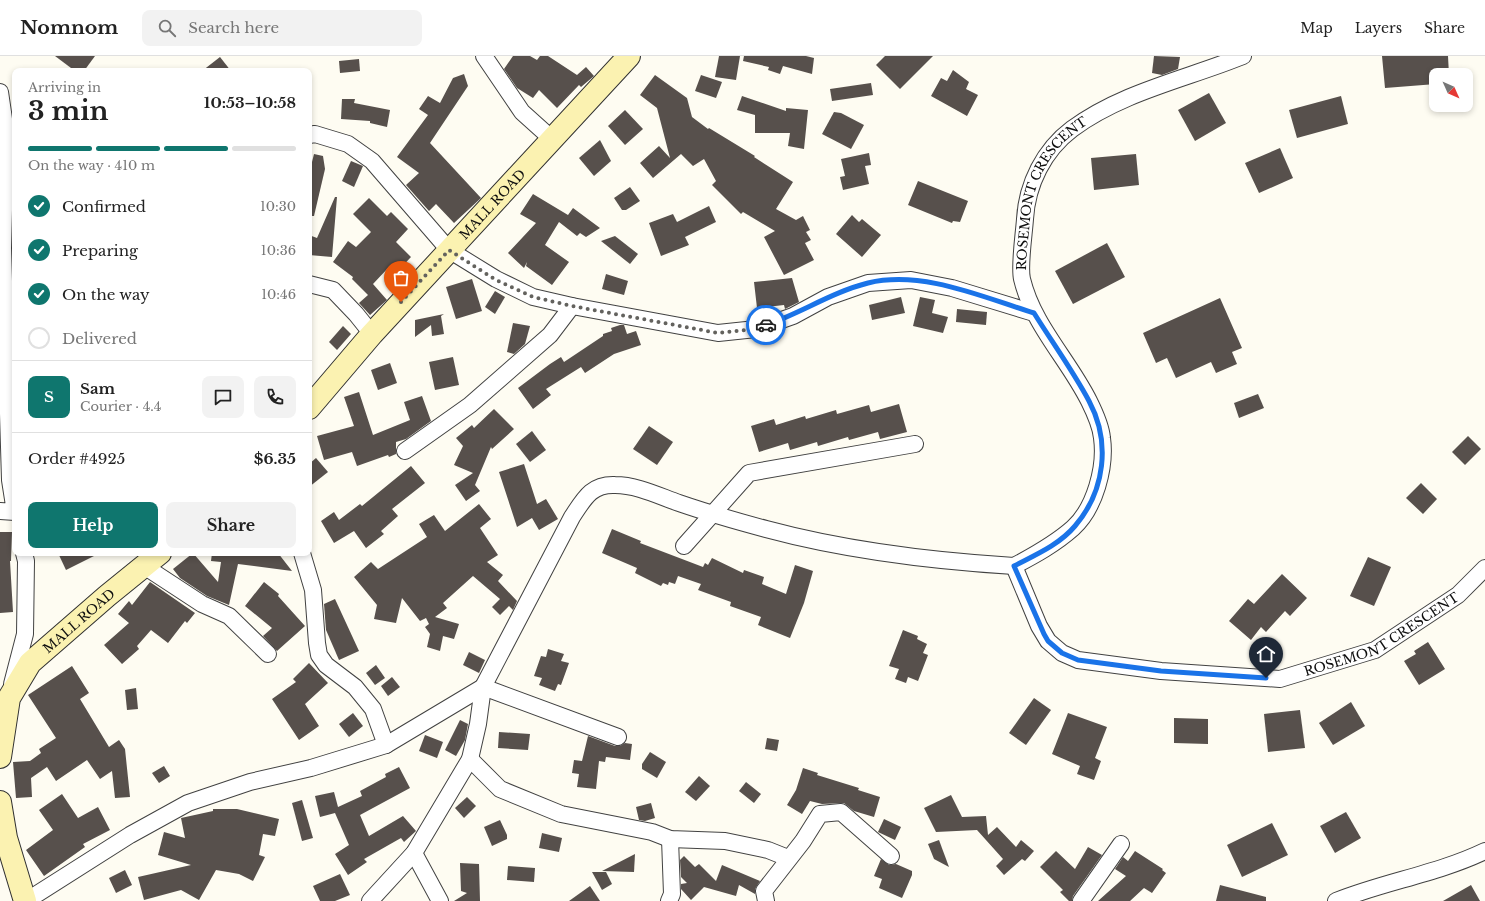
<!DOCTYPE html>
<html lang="en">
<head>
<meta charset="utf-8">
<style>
  body { margin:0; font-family:"Libre Baskerville",serif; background:#f2f2f2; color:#222; height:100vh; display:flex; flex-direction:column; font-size:15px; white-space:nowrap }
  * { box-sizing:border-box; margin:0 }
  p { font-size:13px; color:#767676 }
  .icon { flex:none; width:22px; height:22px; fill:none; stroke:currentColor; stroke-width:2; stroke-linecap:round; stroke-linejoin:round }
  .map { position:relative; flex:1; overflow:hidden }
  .details { position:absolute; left:12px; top:12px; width:300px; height:488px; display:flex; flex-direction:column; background:#fff; border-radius:8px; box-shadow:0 2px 6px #0003 }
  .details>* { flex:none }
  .needle { width:26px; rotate:135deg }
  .tools { position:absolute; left:1429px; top:12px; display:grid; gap:8px }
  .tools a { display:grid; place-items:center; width:44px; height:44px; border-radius:8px; background:#fff; box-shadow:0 2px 6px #0003; font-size:20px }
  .pin { position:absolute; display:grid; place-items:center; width:34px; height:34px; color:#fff; margin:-41px -17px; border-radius:50% 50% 50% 0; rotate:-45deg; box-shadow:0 0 4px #0007 }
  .pin .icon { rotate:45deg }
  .courier { position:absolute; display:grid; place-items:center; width:40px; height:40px; margin:-20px; border:3px solid #1a73e8; border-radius:50%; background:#fff; color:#222; box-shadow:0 1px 5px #0007 }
  .headline em { font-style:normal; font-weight:700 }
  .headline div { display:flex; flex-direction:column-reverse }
  .headline { display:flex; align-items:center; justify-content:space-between; height:68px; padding:0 16px }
  h1 { font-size:26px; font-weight:700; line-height:30px }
  .bar { display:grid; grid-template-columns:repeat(4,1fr); gap:6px 4px; align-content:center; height:48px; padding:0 16px }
  .bar i { height:5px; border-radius:3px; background:#e0e0e0 }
  .bar .active { background:#0f766e }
  .bar p { grid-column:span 4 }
  .line { display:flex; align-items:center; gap:10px; padding:0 16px; border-top:1px solid #e0e0e0 }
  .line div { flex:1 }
  .round { display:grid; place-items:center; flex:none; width:42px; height:42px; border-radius:8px; background:#f2f2f2 }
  ol { padding:0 16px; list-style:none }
  li { display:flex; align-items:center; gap:12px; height:44px }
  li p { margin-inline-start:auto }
  li .icon { padding:4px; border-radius:50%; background:#0f766e; color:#fff; stroke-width:4 }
  li:last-child { color:#767676 }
  li i { width:22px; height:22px; border:2px solid #e0e0e0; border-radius:50% }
  .cta { display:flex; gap:8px; margin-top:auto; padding:8px 16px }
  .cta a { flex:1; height:46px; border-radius:8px; background:#0f766e; color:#fff; font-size:16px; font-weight:700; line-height:46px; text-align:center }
  .cta a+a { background:#f2f2f2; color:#222 }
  header { display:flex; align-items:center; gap:24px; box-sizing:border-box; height:56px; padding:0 20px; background:#fff; border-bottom:1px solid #e0e0e0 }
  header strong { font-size:19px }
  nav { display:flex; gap:22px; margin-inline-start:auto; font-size:14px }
  .search { width:280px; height:36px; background:#f2f2f2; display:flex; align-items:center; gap:10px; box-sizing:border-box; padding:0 14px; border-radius:8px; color:#767676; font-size:15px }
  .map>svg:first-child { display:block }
</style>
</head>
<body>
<header>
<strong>Nomnom</strong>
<div class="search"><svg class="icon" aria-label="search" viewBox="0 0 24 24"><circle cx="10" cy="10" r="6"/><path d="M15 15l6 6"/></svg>Search here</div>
<nav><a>Map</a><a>Layers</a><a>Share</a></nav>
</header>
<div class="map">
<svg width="1485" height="845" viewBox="0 0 1485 845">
  <rect width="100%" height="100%" fill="#fefcf2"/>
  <g fill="#57504c">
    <path d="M55,0H95L84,15H75Z"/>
    <path d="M513,0H530L537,4L540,0H548L577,19L586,11L594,20L581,31L579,29L557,52L539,34L533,42L517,32L504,13Z"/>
    <path d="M719,0H740L736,24L715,21Z"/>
    <path d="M744,0H806L814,2L812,18L783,10L780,18L768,14L769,11L743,5Z"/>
    <path d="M885,0H933L900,33L876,9Z"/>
    <path d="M1154,0L1180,1L1178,13L1162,19L1152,17Z"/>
    <path d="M1382,0H1448L1449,19H1436V28L1385,32Z"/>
    <path d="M220,1L231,15H202Z"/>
    <path d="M359,3L360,15L340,17L339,5Z"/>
    <path d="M953,14L969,26L966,33L978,39L967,60L931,40L941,22L947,25Z"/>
    <path d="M464,18L468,30L430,87L481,142L454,167L436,148L429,155L406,129L419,117L397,101L428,59L419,53L428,40L440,47L453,22Z"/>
    <path d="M655,19L687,42L692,61L708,73L709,72L755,100L754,101L793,126L776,153L796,164L803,160L810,174L806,176L811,184L805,187L814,204L784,219L764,181L775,175L743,156L741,158L712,129L716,125L704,103L693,110L681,98L653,122L640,107L659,90L670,102L657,52L640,39Z"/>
    <path d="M701,19L722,26L716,42L695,35Z"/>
    <path d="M871,27L873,39L832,45L830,33Z"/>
    <path d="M1209,37L1226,67L1195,85L1178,54Z"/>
    <path d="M742,40L786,55V52L808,54L804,93L788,90L790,77H755V59L737,54Z"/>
    <path d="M1341,40L1348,68L1297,82L1289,54Z"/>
    <path d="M342,43H355L354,47L390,54L387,71L370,67V65L341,63Z"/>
    <path d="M625,54L643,73L625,89L608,70Z"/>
    <path d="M834,56L841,57L864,69L851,93L822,78Z"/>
    <path d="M600,84L611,105L594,120L579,102Z"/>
    <path d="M1280,92L1293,122L1259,137L1245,107Z"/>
    <path d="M869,97L871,109L865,110L869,128L843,134L840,121L845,120L841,103Z"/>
    <path d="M314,98L323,100L325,113L314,160H309V118Z"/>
    <path d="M1136,98L1139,129L1094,134L1091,102Z"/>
    <path d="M351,105L363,110L354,131L342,125Z"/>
    <path d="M918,125L968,145L960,166L953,165L952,167L908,149Z"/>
    <path d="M630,131L640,145L626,154H622L614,142Z"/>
    <path d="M533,138L568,159L573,152L600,172L586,181L580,177L577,180L559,166L545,189L569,206L552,229L526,210L527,206L524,212L508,197L536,167L520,158Z"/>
    <path d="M335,141H337L332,201L309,199V179L317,182Z"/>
    <path d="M369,142L387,160L391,156L408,173L396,186L411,201L396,217L389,211L373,228L387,244L370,259L359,247L368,239L352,223L353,221L333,206L348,185L356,191L371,176L353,158Z"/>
    <path d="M709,150L716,166L685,181L689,189L661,200L649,167L673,158L677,166Z"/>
    <path d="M852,159L859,166L862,163L881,179L862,201L836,178Z"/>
    <path d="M615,180L638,198L630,208L601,185Z"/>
    <path d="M1107,187L1125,221L1073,248L1055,215Z"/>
    <path d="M606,218L628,225L624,239L602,233Z"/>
    <path d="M792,222L799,246L785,253L784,249L757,252L754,226Z"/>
    <path d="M472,223L482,255L456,263L446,231Z"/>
    <path d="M495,235L505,241L495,258L485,251Z"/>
    <path d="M901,241L905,257L872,264L869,249Z"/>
    <path d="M920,241L935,244L932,257L948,261L943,277L913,270Z"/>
    <path d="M1220,242L1242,292L1232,296L1237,308L1216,317L1211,306L1176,322L1167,302L1156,307L1143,277Z"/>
    <path d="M957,253L987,256L986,269L956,266Z"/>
    <path d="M444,258L441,260L444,278L432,280L431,269L415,281V264Z"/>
    <path d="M513,267L530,270L525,288L514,298L507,296Z"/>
    <path d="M620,269H624L627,278L636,275L641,289L614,298L585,317L581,311L546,333L551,339L533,353L518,332L550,308L561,301L564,306L603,280V278L612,275L611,272Z"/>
    <path d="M343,270L351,278L337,294L329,286Z"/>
    <path d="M453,301L459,329L435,334L429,306Z"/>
    <path d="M390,307L397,327L378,334L371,314Z"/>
    <path d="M359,336L373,379L410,364L404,346L422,340L431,365L406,383L396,386V398L389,401L388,399L357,410L352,396L324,404L317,380L354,370L344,341Z"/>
    <path d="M1258,338L1264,352L1239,362L1234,347Z"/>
    <path d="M899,348L907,376L880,383L878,376L849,384L848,381L818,390L817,386L790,394L788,387L759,396L751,370L774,363L776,369L805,360L806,363L836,354L837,358L869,349L871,356Z"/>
    <path d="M494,353L514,373L492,393L491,391L475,429L480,435L466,445L455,429L473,417L454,409L463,390L456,382L472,369L474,372Z"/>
    <path d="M649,370L673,386L657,409L633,393Z"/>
    <path d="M532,375L546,394L530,406L516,388Z"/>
    <path d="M1468,380L1481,393L1465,409L1452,396Z"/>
    <path d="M316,402L328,416L309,431V408Z"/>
    <path d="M524,408L537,448L546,443L558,463L539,474L532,462L517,471L499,416Z"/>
    <path d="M411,410L425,427L392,453L398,460L381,475L384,478L366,492L354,475L334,487L321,465L334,456L339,464L360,448L362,450Z"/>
    <path d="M1421,427L1437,443L1423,458L1406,442Z"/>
    <path d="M479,448L491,463L480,472L498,499L487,506L503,519L498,525L517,545L513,554L509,550L500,559L492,551L500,543L473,520L443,547L447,552L435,561L459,568L454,583L443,580L440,595L427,591L430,578L425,571L429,568L426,562L420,565L402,542L396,567L374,563L377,549L354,521L371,506L378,513L427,481L419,468L434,459L445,475Z"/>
    <path d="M612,473L641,485L640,487L703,511L705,507L708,509L712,502L743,517L744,514L764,521L762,528L786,538L795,509L813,515L804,547L790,582L758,569L761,561L730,550L731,546L698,534L701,528L678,520L675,528L669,526L668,529L663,527L661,530L635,517L637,512L602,497Z"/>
    <path d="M0,476H12L11,505H10L13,556L0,557Z"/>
    <path d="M58,497H100L66,514Z"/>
    <path d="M193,497L218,526L221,506L211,505L212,497H278L292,515L238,508L229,549L207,540L180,522L173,513Z"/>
    <path d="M1368,501L1391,511L1374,550L1350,540Z"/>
    <path d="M1282,518L1307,542L1290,560L1285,555L1266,576L1261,571L1251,584L1229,565L1248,543L1254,548Z"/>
    <path d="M150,526L195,557L187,567L185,565L168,587L151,574L137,590L139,593L122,608L104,589L129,567L118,558L129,545L132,549Z"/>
    <path d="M264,526L279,538L278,540L305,570L277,595L263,580L272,572L245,550Z"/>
    <path d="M335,543L359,595L339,604L326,574L324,548Z"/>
    <path d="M903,574L918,580L917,583L927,588L923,597L928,599L918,625L908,621L906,627L895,623L899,613L889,610Z"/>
    <path d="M1428,586L1445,613L1419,629L1404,605L1416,598L1414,595Z"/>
    <path d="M548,593L564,598L561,605L569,607L561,629L558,628L555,635L539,629L542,622L534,620L541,600L546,601Z"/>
    <path d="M469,596L485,604L479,617L463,609Z"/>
    <path d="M309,607L328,627L305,648L319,670L299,684L272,643L296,626L293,623Z"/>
    <path d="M376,609L385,622L375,629L366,617Z"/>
    <path d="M72,610L89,637L80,643L109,691L119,684L125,693L130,741L115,742L112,715L100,723L87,704L56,725L47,711L31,722L32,741L16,742L13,706L30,705L41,697L39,693L56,682L28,639Z"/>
    <path d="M392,621L400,631L388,640L381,630Z"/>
    <path d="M136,632L138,653L127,654L125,634Z"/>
    <path d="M1034,642L1051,654L1026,689L1009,677Z"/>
    <path d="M1351,646L1365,670L1333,689L1319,667Z"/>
    <path d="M1300,654L1305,692L1268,696L1264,658Z"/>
    <path d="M353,657L363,670L349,681L339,668Z"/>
    <path d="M1068,657L1107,671L1095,702L1101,705L1094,724L1077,718L1080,710L1052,698Z"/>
    <path d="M1174,662L1208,663V688L1174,687Z"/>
    <path d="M460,664L468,668L465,684L456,700L445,694Z"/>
    <path d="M499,676L530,678L528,694L498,692Z"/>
    <path d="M425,679L443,686L437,702L419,695Z"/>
    <path d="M588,680L615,690H620L625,687L632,688L630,704L606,701L605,706L599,705L596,733L577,731L579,718L572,717L574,704L582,705Z"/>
    <path d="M767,682L779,684L777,695L765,693Z"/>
    <path d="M650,696L666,706L657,722L642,713V708Z"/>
    <path d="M164,710L170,720L159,727L152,717Z"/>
    <path d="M399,711L410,732L360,759L369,780L403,760L416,775L404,786L401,782L364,803L367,806L348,819L335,798L349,789L335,757L320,761L315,740L334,736L338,751L362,740L360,735L386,721L385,718Z"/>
    <path d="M803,712L818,717L817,719L859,732L858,734L880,741L874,761L854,755L844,747L822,748L810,745L802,758L787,749L796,734Z"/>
    <path d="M699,720L710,730L696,745L685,736Z"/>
    <path d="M746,726L761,738L754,747L739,735Z"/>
    <path d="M62,738L78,762L98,751L110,774L83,788L85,791L44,820L26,794L53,774L39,754Z"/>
    <path d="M951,739L962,761L986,760L988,779L997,771L1016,791L1021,784L1034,795L1025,805L1022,803L1004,819L996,810L1003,803L977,774L936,776L924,752Z"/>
    <path d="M467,741L476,750L464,762L455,752Z"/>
    <path d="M302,744L313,782L302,785L292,747Z"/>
    <path d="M651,747L655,762L645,765L639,764L636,751Z"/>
    <path d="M213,753H237L279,763L275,780L263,778L259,799L265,801L253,825L239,818L216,814L199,844L181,834L144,844L138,821L191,809L158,799L164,776L185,782L181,762L213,755Z"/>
    <path d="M1346,756L1361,782L1335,797L1320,770Z"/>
    <path d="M884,763L901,771L895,784L878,776Z"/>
    <path d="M500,764L507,779V783L492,790L484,771Z"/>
    <path d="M1272,767L1288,799L1242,821L1227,789Z"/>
    <path d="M542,777L562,782L559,796L539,792Z"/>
    <path d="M939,784L949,811L934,803L928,788Z"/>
    <path d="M1088,791L1102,799L1073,840L1072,845H1069L1060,836L1063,834L1040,811L1056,795L1075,813Z"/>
    <path d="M1135,795L1163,813L1162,814L1166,817L1152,837L1144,832L1130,845H1098L1126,820L1115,813L1123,801L1128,805Z"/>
    <path d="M635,798L634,816L602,815Z"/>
    <path d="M684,800L695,811L699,808L716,825L722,809L760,825L755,833V838L739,829L736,840L704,831L691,844L681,833V828L687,827L681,821L680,804Z"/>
    <path d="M881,803L889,809L896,808L912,815V819L902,842L879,832L882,823L874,820Z"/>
    <path d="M460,807L479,808L480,845H454L467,837L461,835Z"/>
    <path d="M508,810L535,812L534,826L507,824Z"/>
    <path d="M125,814L132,829L116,837L109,822Z"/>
    <path d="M592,816H606L612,828L602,834Z"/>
    <path d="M340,818L350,839L335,845H320L313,830Z"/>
    <path d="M1220,829L1266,841V845H1216Z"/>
    <path d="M1471,829L1480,845H1443Z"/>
    <path d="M590,830L600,845H569Z"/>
  </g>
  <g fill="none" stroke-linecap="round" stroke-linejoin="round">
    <g stroke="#424242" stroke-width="18">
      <g id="street">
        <path d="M484,0L522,56L552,83"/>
        <path d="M0,36L6,77L3,192L10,424L15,456L0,455"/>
        <path d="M309,79L315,78L348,88L372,105L449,194L496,223L533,241L572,250L718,277L756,273L793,260L828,241L868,227L911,224L952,232L1034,257"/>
        <path d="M309,228L333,234L356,258L372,278"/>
        <path d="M405,395L470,349L550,279L572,250"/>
        <path d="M684,490L749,417L915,388"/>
        <path d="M302,497L313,534L317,587L319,599L326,609L355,631L373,653L386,689"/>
        <path d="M144,510L202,548L229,560L268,598"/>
        <path id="s1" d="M1014,510C1035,499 1055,488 1073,472C1095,452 1106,411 1102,382C1101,371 1094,355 1089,345C1068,303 1033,269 1022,223C1019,210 1024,178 1025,163C1027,128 1044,94 1072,73C1122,36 1186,23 1243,0"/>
        <path id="s2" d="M1014,510L1039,570L1048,585L1062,597L1078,604L1161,615L1280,623L1375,594L1458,539L1485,512"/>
        <path d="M12,628L25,578L26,505L24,497"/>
        <path d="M483,631L618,681"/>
        <path d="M470,703L500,733L561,758L652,776L670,783L725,785L768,794L788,802"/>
        <path d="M414,797L440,845"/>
        <path d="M26,845L130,779L188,747L250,726L311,712L386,689L483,631"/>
        <path d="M370,845L414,797L470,703L478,668L483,631L572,461C584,443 591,428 615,429C637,429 659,440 679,447C708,457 736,465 766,473C844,494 933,505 1014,510"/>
        <path d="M669,845L672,838L670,783"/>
        <path d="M766,845L764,835L803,785L820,758L841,756L891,800"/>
        <path d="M1081,845L1121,788"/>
        <path d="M1336,845C1386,825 1437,818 1485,795"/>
      </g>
    </g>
    <g stroke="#313131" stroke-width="24">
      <g id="secondary">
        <path id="s3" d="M309,352L372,278L629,0"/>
        <path id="s4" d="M0,701L9,642L30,607L107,540L160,497"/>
        <path d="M0,746L6,782L25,845"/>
      </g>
    </g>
    <use href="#street" stroke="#fff" stroke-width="16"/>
    <use href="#secondary" stroke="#fbf2b1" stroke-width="22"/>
  </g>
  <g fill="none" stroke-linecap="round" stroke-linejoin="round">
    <path stroke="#63625e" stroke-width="4" stroke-dasharray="0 7.2" d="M401,246L449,194L496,224L533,241L572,250L718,277L756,273L766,269"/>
    <path stroke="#1a73e8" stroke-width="5" d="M766,269C801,257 832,236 868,227C923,214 982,241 1034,257C1052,286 1073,315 1089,345C1111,386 1105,435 1075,470C1059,489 1035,499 1014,510L1044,578L1048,585L1062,597L1078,604L1161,615L1266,622"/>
  </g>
  <g text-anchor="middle" stroke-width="4" stroke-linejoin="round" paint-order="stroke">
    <g font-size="13" fill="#0f0f0f" stroke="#fff">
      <text dy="5" stroke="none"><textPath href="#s1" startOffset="442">ROSEMONT CRESCENT</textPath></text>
      <text dy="5" stroke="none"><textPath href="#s3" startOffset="274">MALL ROAD</textPath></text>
      <text dy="5" stroke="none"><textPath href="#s4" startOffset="165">MALL ROAD</textPath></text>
      <text dy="5" stroke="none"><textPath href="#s2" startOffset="433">ROSEMONT CRESCENT</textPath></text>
    </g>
  </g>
</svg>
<div class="tools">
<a><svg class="needle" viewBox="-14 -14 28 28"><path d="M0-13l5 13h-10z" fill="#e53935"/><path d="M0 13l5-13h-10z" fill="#767676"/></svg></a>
</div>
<div class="pin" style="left:401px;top:246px;background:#ea580c"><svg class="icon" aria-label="bag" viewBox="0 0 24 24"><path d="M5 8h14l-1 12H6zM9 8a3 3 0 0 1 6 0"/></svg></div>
<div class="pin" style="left:1266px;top:622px;background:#1f2937"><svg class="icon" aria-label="home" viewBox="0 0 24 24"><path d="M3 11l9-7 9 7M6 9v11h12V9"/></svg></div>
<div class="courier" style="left:766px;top:269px"><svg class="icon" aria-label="car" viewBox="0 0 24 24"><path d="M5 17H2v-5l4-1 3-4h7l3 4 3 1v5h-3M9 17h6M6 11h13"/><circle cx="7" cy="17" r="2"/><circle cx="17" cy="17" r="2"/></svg></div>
<section class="details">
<div class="headline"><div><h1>3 min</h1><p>Arriving in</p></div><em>10:53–10:58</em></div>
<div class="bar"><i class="active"></i><i class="active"></i><i class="active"></i><i></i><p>On the way · 410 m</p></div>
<ol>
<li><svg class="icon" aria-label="check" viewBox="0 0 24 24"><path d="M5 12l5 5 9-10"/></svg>Confirmed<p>10:30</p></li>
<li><svg class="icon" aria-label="check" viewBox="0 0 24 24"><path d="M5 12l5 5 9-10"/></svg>Preparing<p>10:36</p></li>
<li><svg class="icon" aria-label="check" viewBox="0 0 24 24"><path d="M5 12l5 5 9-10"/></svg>On the way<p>10:46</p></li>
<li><i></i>Delivered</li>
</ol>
<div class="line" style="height:72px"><b class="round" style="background:#0f766e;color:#fff">S</b><div><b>Sam</b><p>Courier · 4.4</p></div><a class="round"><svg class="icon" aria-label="chat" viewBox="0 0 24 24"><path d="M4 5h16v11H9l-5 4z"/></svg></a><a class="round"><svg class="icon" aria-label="phone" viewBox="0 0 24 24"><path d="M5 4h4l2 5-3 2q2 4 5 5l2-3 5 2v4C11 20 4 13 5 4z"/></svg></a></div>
<div class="line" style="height:52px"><div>Order #4925</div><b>$6.35</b></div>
<div class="cta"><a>Help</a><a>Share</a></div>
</section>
</div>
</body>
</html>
